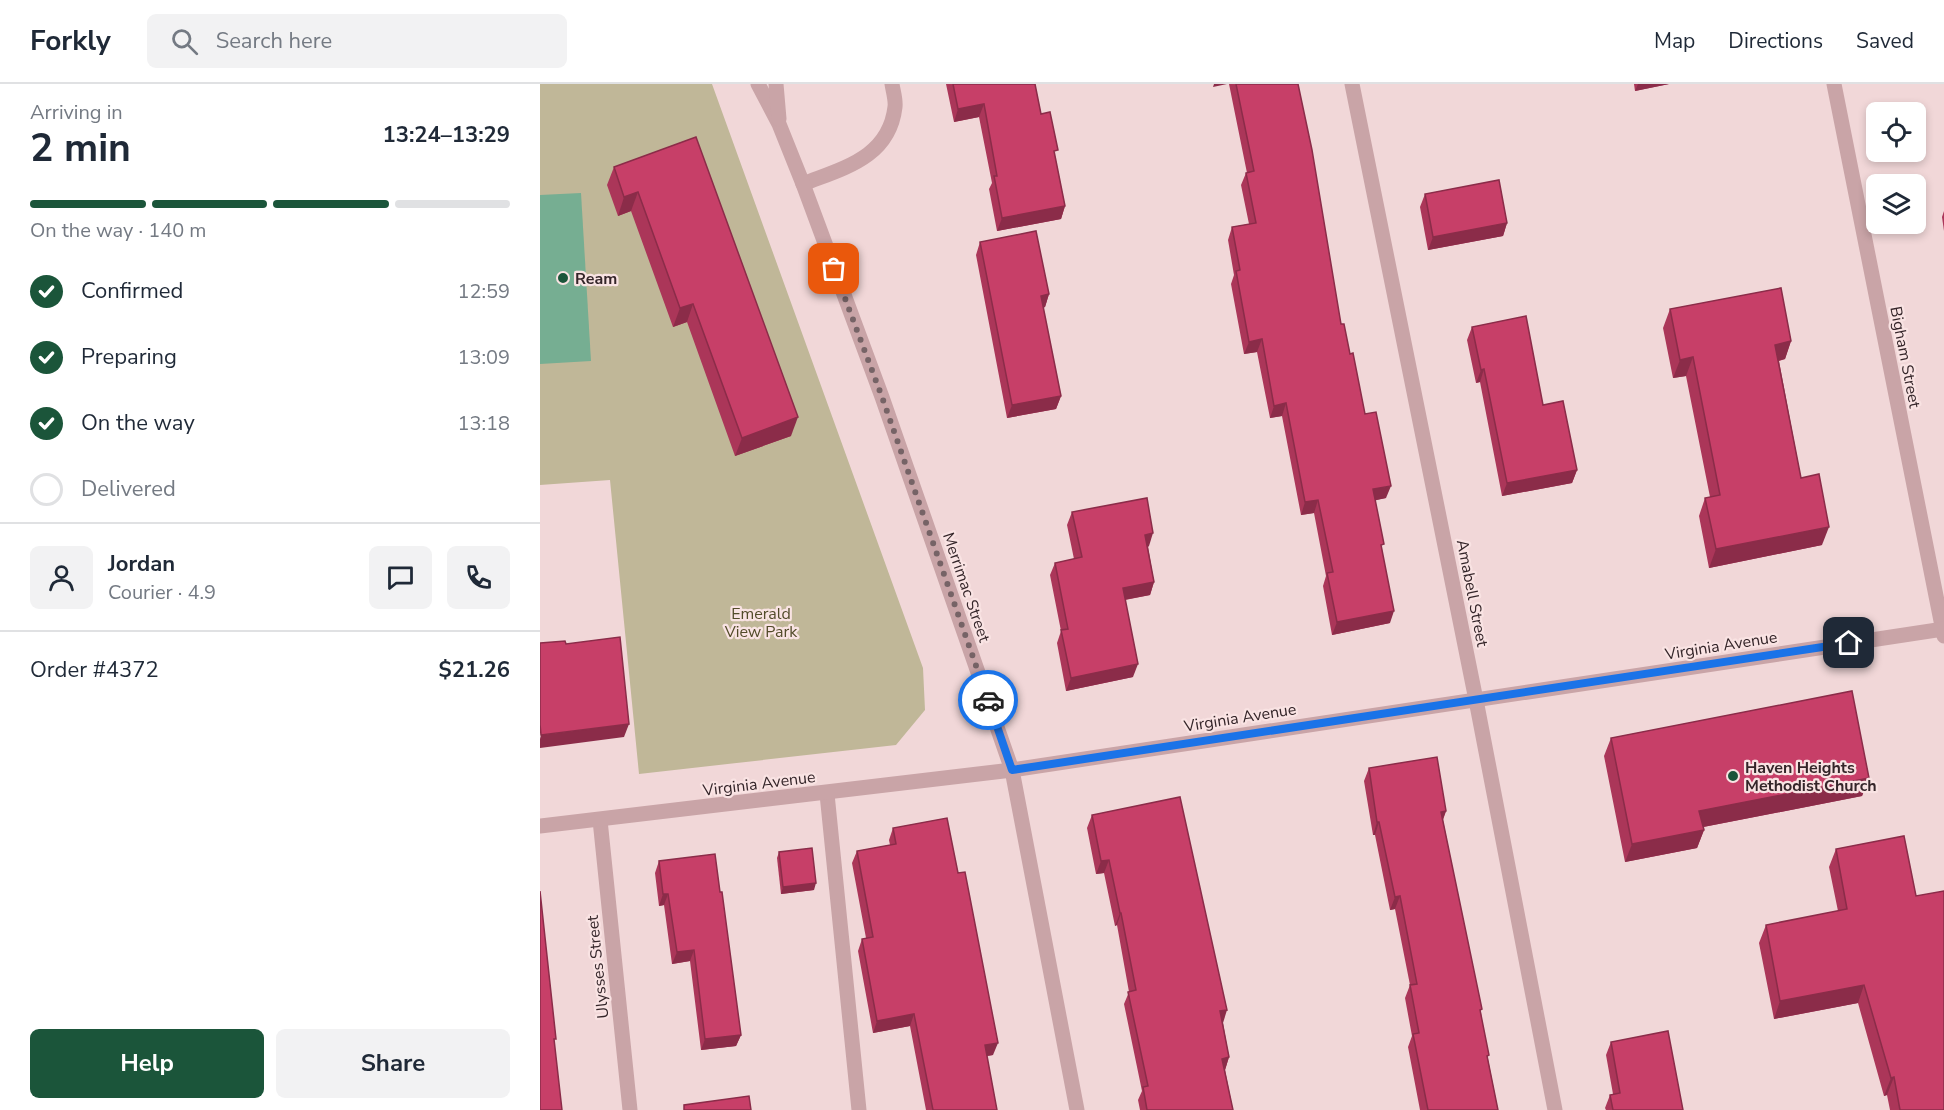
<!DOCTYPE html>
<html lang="en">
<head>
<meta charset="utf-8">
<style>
  body { margin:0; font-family:"Nunito Sans",sans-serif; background:#f2f2f3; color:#1f2937; height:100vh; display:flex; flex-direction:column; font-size:22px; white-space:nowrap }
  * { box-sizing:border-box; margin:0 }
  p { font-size:20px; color:#747a83 }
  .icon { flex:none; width:33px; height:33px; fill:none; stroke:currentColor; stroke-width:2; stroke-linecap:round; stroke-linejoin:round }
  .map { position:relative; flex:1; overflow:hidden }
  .panel { display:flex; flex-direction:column; background:#fff; width:540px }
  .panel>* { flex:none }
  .buttons { position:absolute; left:1326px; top:18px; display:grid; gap:12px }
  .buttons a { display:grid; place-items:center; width:60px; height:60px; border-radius:9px; background:#fff; box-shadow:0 3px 9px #0003; font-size:30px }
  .pin { position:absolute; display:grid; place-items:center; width:51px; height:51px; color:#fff; margin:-26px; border-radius:12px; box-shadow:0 3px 9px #0006 }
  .courier { position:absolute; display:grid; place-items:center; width:60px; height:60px; margin:-30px; border:4px solid #1a73e8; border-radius:50%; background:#fff; color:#222; box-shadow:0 2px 8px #0007 }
  .overview em { font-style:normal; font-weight:700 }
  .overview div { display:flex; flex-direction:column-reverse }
  .overview { display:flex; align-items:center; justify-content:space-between; height:102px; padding:0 30px }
  h1 { font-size:39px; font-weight:700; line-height:45px }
  .bar { display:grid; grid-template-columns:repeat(4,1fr); gap:9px 6px; align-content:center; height:72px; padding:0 30px }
  .bar i { height:8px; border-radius:4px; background:#e0e1e3 }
  .bar .current { background:#1b553a }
  .bar p { grid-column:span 4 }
  .line { display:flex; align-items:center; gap:15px; padding:0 30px; border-top:2px solid #e0e1e3 }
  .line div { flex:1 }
  .round { display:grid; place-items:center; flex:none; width:63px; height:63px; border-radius:9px; background:#f2f2f3 }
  ol { padding:0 30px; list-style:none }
  li { display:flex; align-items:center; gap:18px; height:66px }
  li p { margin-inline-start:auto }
  li .icon { padding:6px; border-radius:50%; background:#1b553a; color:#fff; stroke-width:4 }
  li:last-child { color:#747a83 }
  li i { width:33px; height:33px; border:3px solid #e0e1e3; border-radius:50% }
  .cta { display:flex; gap:12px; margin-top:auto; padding:12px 30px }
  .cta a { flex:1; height:69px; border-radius:9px; background:#1b553a; color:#fff; font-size:24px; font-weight:700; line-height:69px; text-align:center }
  .cta a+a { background:#f2f2f3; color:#1f2937 }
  header { display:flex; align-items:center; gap:36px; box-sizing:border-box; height:84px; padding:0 30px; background:#fff; border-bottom:2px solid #e0e1e3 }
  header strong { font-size:28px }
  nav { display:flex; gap:33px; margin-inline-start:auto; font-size:21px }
  .search { width:420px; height:54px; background:#f2f2f3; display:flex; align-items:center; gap:15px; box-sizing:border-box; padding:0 21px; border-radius:9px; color:#747a83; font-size:22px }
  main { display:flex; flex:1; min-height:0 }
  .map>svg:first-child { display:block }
</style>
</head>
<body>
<header>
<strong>Forkly</strong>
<div class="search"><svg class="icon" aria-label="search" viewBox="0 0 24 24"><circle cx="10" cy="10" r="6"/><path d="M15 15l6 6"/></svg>Search here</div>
<nav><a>Map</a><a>Directions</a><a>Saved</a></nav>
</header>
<main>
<section class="panel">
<div class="overview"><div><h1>2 min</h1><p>Arriving in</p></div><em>13:24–13:29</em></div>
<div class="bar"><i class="current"></i><i class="current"></i><i class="current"></i><i></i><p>On the way · 140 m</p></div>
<ol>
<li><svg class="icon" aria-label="check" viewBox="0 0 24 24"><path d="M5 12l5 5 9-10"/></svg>Confirmed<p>12:59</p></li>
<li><svg class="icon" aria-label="check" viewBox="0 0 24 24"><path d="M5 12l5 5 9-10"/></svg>Preparing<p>13:09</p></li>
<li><svg class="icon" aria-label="check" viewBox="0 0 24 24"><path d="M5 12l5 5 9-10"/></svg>On the way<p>13:18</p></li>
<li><i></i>Delivered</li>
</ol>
<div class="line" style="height:108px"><a class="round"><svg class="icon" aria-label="person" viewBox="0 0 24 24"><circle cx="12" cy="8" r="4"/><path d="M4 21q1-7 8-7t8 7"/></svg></a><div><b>Jordan</b><p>Courier · 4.9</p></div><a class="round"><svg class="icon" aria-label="chat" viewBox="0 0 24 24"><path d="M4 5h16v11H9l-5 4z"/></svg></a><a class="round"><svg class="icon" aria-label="phone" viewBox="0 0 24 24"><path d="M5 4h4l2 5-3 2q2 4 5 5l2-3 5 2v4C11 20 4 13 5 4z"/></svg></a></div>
<div class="line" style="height:78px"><div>Order #4372</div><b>$21.26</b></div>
<div class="cta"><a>Help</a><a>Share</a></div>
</section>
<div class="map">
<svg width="1404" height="1026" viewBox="0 0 1404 1026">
  <rect width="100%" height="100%" fill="#f1d7d8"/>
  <path fill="#c0b798" d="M0,0H172L383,584L385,626L356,661L99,690L70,396L0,401Z"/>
  <path fill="#76ae92" d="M41,109L51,277L0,280V111Z"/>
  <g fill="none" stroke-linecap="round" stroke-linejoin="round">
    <path stroke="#c9a4a7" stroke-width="15" d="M287,710L319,1026"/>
    <g stroke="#c9a4a7" stroke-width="15">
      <path d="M812,0L936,616L1015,1026"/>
      <path d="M1294,0L1404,552"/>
      <path d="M263,100C303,84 349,74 355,23C356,16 353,7 352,0"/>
      <path d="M60,736L90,1026"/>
    </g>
    <g stroke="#c9a4a7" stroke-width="15">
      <path d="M218,0L239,40L263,100L342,313L472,686L537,1026"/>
      <path d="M236,0L239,35"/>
      <path d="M0,742L472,686L1404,545"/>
    </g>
  </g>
  <g fill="#ab3659">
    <path d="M406,0H495L501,30L515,72L525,122L521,135L457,147L449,105L452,99L439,33L414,38Z"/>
    <path d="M689,0H758L801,240L810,270L846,414L835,416L842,465L850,539L792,551L783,502L786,492L774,429L761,431L742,332L730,334L717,268L704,270L691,200L694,191L688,156L692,143L709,140L701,101L706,89H707Z"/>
    <path d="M1094,0H1129L1095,7Z"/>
    <path d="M156,53L251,352L195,372L147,238L133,243L91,127L78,132L67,101L74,83Z"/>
    <path d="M885,110L967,139L963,152L888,166L880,123Z"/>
    <path d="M1404,127V147L1402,133Z"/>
    <path d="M440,158L509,210L505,223L503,224L521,312L516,325L467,334L436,171Z"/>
    <path d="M1130,225L1251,257L1245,275L1239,277L1261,394L1282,461L1169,484L1159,432L1165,414L1170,413L1146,292L1133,294L1123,244Z"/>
    <path d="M932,243L1003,321L1037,386L1032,399L962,412L940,298L936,299L927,256Z"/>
    <path d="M532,428L609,462L608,463L614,498L610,511L585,516L593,593L526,607L517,559L521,547L510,491L515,479L534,475L527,441Z"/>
    <path d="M1071,654L1329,694L1322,712L1163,743L1164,746L1157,764L1085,778L1064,672Z"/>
    <path d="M829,684L906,727L903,736L941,929L948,975L958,1026H880L868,963L872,952L865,914L870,901L855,825L850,826L835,751H833L824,697Z"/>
    <path d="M552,731L683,939L689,973L685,986L693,1026H600L598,1016L602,1007L584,920L589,908L577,841L575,842L564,789L556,790L547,744Z"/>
    <path d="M353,744L453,971L447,972L457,1026H386L370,942L333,949L318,867L322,855L326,854L312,779L317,767L350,761L349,756Z"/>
    <path d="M1296,765L1404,1026H1350L1347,1011L1344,1012L1318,919L1234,935L1219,859L1226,841L1298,827L1289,783Z"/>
    <path d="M239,768L274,806L241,810L237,774Z"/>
    <path d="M119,777L180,808L201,951L196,962L161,966L150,877L132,880L124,821L119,822L115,789Z"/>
    <path d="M1071,958L1143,1026H1066L1065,1024L1070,1011L1073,1010L1066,971Z"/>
  </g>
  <g fill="#8b2c49">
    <path d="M674,0H687L673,3Z"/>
    <path d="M1098,0H1129L1095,7Z"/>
    <path d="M444,20L439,33L414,38L418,25Z"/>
    <path d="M98,108L91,127L78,132L84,113Z"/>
    <path d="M525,122L521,135L457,147L462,134Z"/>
    <path d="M967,139L963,152L888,166L893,153Z"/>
    <path d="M509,210L505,223L496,225L501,212Z"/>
    <path d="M153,220L147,238L133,243L140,224Z"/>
    <path d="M722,255L717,268L704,270L709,258Z"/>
    <path d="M1251,257L1245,275L1229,279L1235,261Z"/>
    <path d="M1153,273L1146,292L1133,294L1140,276Z"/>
    <path d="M944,285L940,298L936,299L941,286Z"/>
    <path d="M521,312L516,325L467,334L472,321Z"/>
    <path d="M746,319L742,332L730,334L734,322Z"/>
    <path d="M258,333L251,352L195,372L202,354Z"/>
    <path d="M1037,386L1032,399L962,412L967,399Z"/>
    <path d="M851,402L846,414L828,418L833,405Z"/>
    <path d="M778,416L774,429L761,431L765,418Z"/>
    <path d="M1289,443L1282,461L1169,484L1176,465Z"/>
    <path d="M613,449L609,462L601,464L605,451Z"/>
    <path d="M614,498L610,511L578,517L583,504Z"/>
    <path d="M854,527L850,539L792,551L797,538Z"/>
    <path d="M598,580L593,593L526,607L531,594Z"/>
    <path d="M89,640L84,653L0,664V655L1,651Z"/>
    <path d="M1329,694L1322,712L1153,745L1159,727Z"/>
    <path d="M906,727L901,740V728Z"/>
    <path d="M837,738H839L835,751H833Z"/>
    <path d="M1164,746L1157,764L1085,778L1092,760Z"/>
    <path d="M569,776L564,789L556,790L561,777Z"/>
    <path d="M276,799L274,806L241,810L243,803Z"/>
    <path d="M123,810H128L124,821L119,822Z"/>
    <path d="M860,812L855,825L850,826L855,813Z"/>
    <path d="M580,829H581L577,841L575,842Z"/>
    <path d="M154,866L150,877L132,880L137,868Z"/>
    <path d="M1324,901L1318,919L1234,935L1240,917Z"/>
    <path d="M687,926L683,939L675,940L680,927Z"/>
    <path d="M374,930L370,942L333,949L337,937Z"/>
    <path d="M201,951L196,962L161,966L165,955Z"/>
    <path d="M458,959L453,971L440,973L445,961Z"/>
    <path d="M689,973L685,986L682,975Z"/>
    <path d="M1354,993L1347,1011L1344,1012L1351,994Z"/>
  </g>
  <g fill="#c73f68" stroke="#8b2c49" stroke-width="1.5">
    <path d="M413,0H495L501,30L510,28L518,66L514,67L525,122L462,134L454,92H457L444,20L418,25Z"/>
    <path d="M696,0H758L772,66L801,240H804L810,270L813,269L825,330L836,328L851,402L833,405L844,460L841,461L854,527L797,538L787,489L793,488L778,416L765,418L746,319L734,322L722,255L709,258L696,187L700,186L692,143L716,139L706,89L714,87Z"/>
    <path d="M156,53L258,333L202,354L153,220L140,224L98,108L84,113L74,83Z"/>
    <path d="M959,96L967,139L893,153L885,110Z"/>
    <path d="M496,147L509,210L501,212L521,312L472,321L440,158Z"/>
    <path d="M1241,204L1251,257L1235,261L1261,394L1279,390L1289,443L1176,465L1165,414L1180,411L1153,273L1140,276L1130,225Z"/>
    <path d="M986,232L1003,321L1023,317L1037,386L967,399L944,285L941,286L932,243Z"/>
    <path d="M607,414L613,449L605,451L614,498L583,504L598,580L531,594L521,546L528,545L515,479L542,473L532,428Z"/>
    <path d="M80,553L89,640L1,651L0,640V559L25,557L26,560Z"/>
    <path d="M1312,607L1329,694L1159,727L1164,746L1092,760L1071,654Z"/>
    <path d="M897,673L906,727L901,728L942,925L940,926L949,971L947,972L958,1026H888L873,950L879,949L870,901L877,900L860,812L855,813L839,738H837L829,684Z"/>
    <path d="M640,713L687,926L680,927L689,973L682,975L693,1026H607L603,1003L608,1002L588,908L596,906L581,829H580L569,776L561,777L552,731Z"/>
    <path d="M407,734L418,789L425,788L458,959L445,961L457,1026H393L374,930L337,937L322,855L333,853L317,767L356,760L353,744Z"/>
    <path d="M1364,752L1376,812L1404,807V1026H1360L1354,993L1351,994L1324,901L1240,917L1226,841L1307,825L1296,765Z"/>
    <path d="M272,764L276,799L243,803L239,768Z"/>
    <path d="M175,770L180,808H182L201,951L165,955L154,866L137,868L128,810H123L119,777Z"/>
    <path d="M0,807L16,955H14L22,1026H0Z"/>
    <path d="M1128,947L1143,1026H1073L1070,1011L1080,1009L1071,958Z"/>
    <path d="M209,1012L211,1026H144V1021Z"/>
  </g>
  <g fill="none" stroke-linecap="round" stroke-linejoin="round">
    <path stroke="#766366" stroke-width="6" stroke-dasharray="0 10.8" d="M294,185L342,313L448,616"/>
    <path stroke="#1a73e8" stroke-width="8" d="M448,616L472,686L1309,559"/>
  </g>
  <g fill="#1b553a" stroke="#f9e3e3" stroke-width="2">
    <circle cx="23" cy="194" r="6"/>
    <circle cx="1193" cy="692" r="6"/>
  </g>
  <g text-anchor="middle" stroke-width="4.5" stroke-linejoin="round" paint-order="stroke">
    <g font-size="16" font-weight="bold" fill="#342529" stroke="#f9e3e3" text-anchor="start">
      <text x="35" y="200">Ream</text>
      <text x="1205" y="689">Haven Heights<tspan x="1205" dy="18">Methodist Church</tspan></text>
    </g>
    <g font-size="16" fill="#342529" stroke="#f9e3e3">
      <text transform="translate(1366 273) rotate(79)" y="6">Bigham Street</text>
      <text transform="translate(427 503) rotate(71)" y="6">Merrimac Street</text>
      <text transform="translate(933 509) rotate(79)" y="6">Amabell Street</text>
      <text transform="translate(1181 561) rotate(-9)" y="6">Virginia Avenue</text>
      <text transform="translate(700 633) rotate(-9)" y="6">Virginia Avenue</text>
      <text transform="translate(219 699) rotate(-7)" y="6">Virginia Avenue</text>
      <text transform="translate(57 883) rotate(-96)" y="6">Ulysses Street</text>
    </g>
    <g font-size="16" fill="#524b29" stroke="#f9e3e3">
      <text x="221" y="535">Emerald<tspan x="221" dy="18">View Park</tspan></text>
    </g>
  </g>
</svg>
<div class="buttons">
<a><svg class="icon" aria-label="locate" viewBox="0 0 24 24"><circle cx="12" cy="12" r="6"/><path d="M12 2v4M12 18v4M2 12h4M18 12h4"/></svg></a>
<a><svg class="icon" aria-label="layers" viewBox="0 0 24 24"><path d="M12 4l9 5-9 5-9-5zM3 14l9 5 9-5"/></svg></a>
</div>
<div class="pin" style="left:294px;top:185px;background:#ea580c"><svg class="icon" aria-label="bag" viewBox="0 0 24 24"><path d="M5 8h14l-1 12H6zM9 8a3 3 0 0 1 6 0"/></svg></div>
<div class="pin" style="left:1309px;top:559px;background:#1f2937"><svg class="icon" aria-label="home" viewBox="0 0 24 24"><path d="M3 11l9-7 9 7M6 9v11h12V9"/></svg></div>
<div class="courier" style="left:448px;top:616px"><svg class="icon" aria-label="car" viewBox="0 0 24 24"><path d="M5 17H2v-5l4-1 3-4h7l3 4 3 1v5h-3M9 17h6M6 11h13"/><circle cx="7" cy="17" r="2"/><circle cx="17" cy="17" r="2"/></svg></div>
</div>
</main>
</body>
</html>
